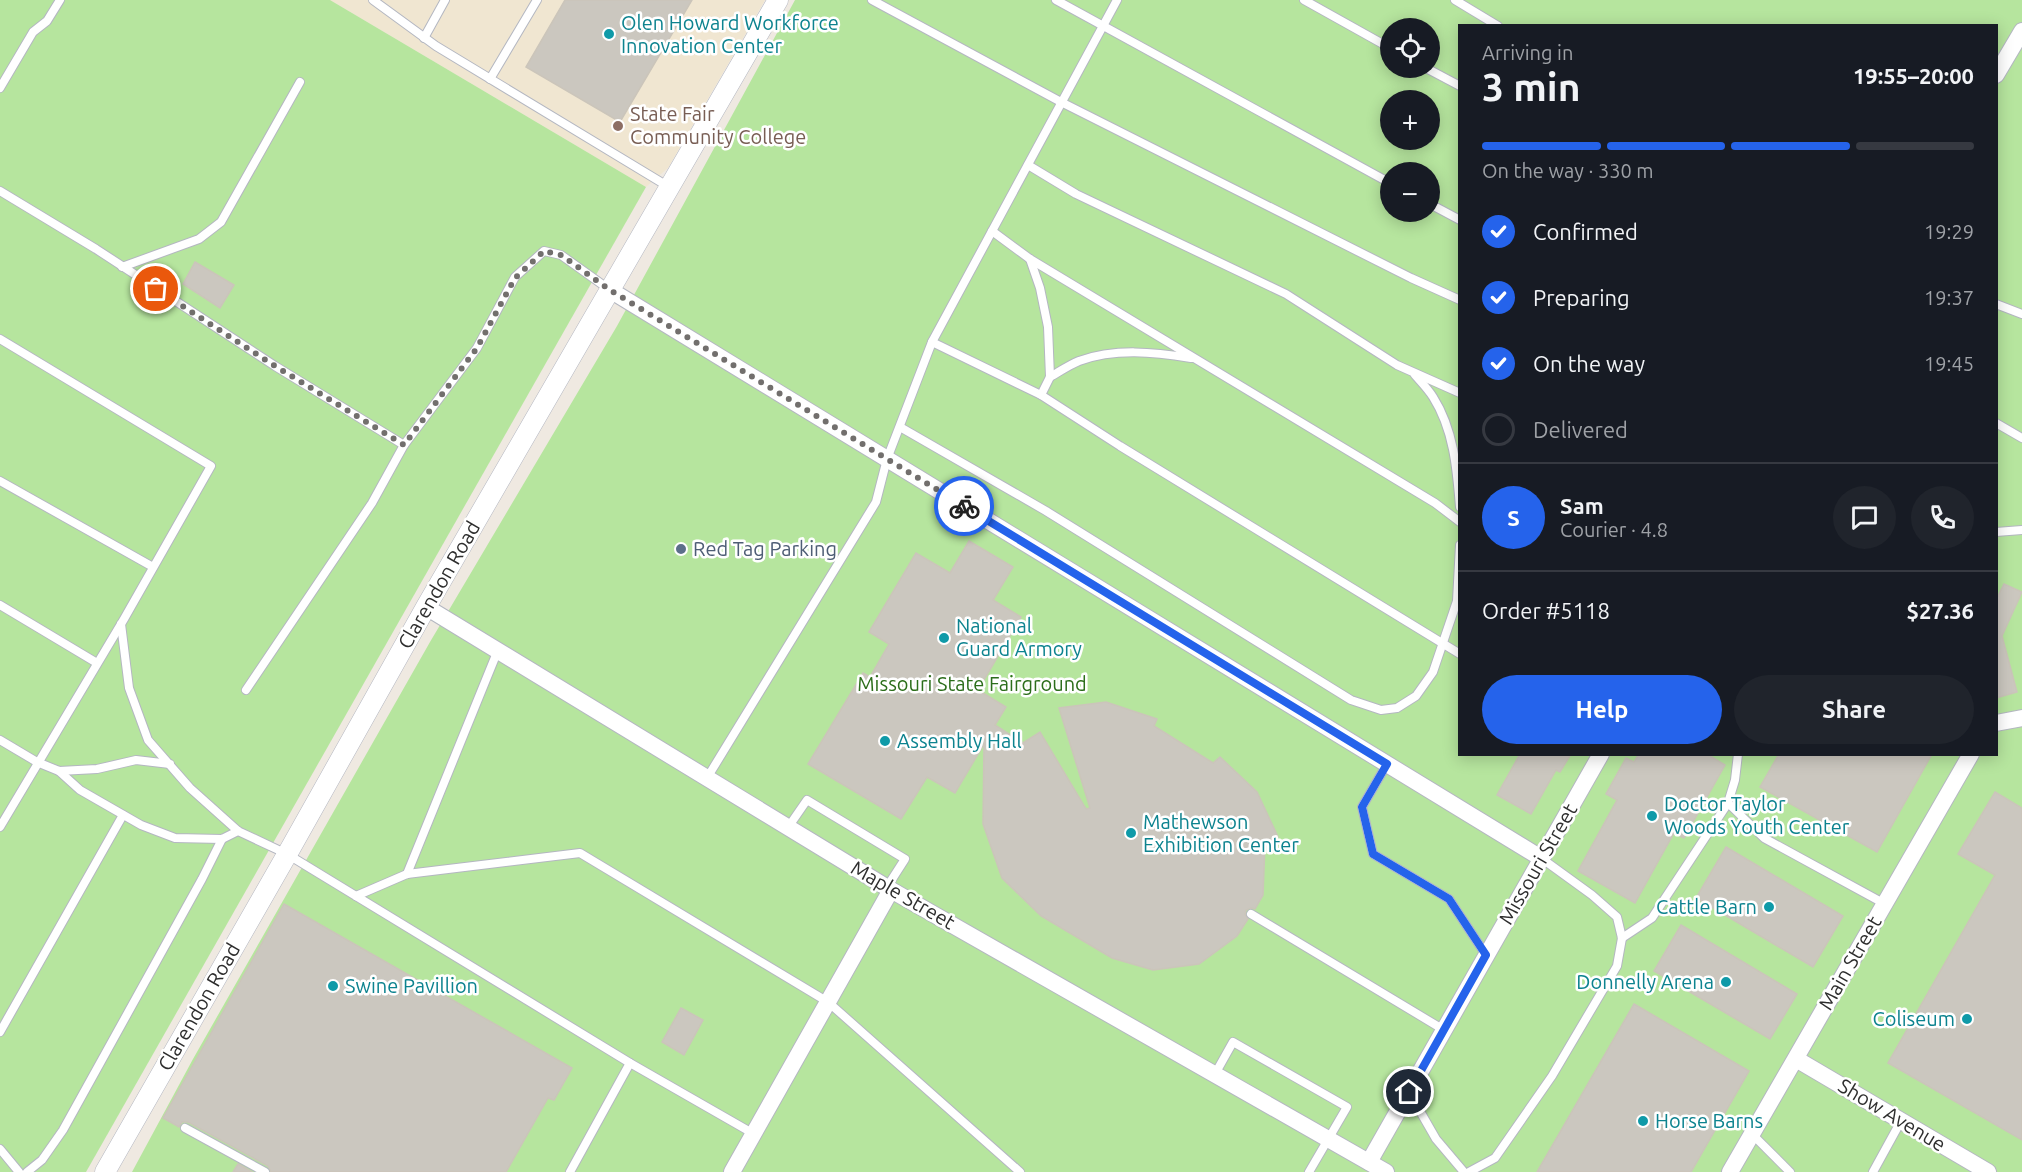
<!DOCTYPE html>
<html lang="en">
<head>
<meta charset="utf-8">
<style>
  body { margin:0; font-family:Ubuntu,sans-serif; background:#20242c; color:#f1f3f6; height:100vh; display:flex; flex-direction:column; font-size:22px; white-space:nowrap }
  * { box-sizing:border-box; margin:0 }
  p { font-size:20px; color:#9ea1a6 }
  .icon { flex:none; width:33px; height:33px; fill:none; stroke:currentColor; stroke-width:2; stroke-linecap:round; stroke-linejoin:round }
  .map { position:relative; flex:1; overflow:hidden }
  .sheet { position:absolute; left:1458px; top:24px; width:540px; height:732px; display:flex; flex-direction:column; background:#171b24; border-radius:0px; box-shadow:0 3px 15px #0003 }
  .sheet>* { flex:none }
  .fabs { position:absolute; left:1380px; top:18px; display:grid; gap:12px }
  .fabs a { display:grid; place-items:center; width:60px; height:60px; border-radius:50%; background:#171b24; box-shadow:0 3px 15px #0003; font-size:30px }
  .pin { position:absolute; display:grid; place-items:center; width:51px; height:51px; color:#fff; margin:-26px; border:3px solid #fff; border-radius:50%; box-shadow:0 2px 6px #0007 }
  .courier { position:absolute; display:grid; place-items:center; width:60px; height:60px; margin:-30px; border:4px solid #2563eb; border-radius:50%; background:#fff; color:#222; box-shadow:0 2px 8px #0007 }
  .overview em { font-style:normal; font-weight:600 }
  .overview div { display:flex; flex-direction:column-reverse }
  .overview { display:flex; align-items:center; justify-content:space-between; height:102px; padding:0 24px }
  h1 { font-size:39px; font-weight:600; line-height:45px }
  .bar { display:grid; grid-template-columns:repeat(4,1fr); gap:9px 6px; align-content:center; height:72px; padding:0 24px }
  .bar i { height:8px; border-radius:4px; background:#363941 }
  .bar .on { background:#2563eb }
  .bar p { grid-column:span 4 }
  .line { display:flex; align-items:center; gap:15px; padding:0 24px; border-top:2px solid #363941 }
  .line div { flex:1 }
  .round { display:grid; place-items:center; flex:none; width:63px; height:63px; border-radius:32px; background:#20242c }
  ol { padding:0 24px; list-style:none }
  li { display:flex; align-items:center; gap:18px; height:66px }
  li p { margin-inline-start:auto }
  li .icon { padding:6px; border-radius:50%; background:#2563eb; color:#fff; stroke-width:4 }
  li:last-child { color:#9ea1a6 }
  li i { width:33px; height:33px; border:3px solid #363941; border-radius:50% }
  .action { display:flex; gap:12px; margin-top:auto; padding:12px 24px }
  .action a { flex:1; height:69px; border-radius:36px; background:#2563eb; color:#fff; font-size:24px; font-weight:600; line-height:69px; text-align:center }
  .action a+a { background:#20242c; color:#f1f3f6 }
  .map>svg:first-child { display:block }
</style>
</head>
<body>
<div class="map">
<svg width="2022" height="1172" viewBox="0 0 2022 1172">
  <rect width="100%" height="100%" fill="#efe9e1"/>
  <path fill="#f0e6d1" d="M330,0H765L668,168L646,187Z"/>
  <g fill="#b6e59e" fill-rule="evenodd">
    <path d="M0,0H330L646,187L86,1172H0Z"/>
    <path d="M795,0H2022V1172H132L193,1059L430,642L617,326ZM1460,26H1996V754H1460ZM1390,28H1430V68H1390ZM1390,100H1430V140H1390ZM1390,172H1430V212H1390Z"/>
  </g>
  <g fill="#cbc7bf" stroke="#cbc5ba" stroke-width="1.5">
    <path d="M565,0H692L620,122L526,67Z"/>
    <path d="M195,262L234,285L220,308L183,284Z"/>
    <path d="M969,541L1013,567L993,600L1021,617L978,690L1006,707L995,725L1023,743L1040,732L1086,809L1090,808L1059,708L1106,702L1157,719L1154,726L1213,763L1220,757L1257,792L1278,837L1265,843L1263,895L1255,909L1251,908L1246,910L1245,914L1248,919L1237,936L1199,964L1153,970L1112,958L1041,916L1002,878L983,824L984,744L955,793L927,777L901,819L808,764L863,673L870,677L889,644L869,632L916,553L950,573Z"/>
    <path d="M2004,584L2022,592L2002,636L2017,692L1996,698V600Z"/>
    <path d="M1520,754H1571L1560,772L1556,770L1531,814L1497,795Z"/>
    <path d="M1639,754H1707L1725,765L1684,838L1674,833L1635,903L1578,871L1617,800L1606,794L1626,758L1634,762Z"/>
    <path d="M1779,754H1932L1877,852L1760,787Z"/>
    <path d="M1995,792L2022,808V1140L1888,1063L1995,875L1958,854Z"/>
    <path d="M1726,847L1843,916L1813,967L1696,898Z"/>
    <path d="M284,904L572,1068L554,1100L548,1098L506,1172H271L268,1166L188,1122H182L179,1127L163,1118Z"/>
    <path d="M1681,925L1797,994L1770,1039L1654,971Z"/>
    <path d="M1634,1004L1749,1071L1691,1172H1537Z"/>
    <path d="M681,1008L703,1020L684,1055L662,1042Z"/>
    <path d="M238,1164L252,1172H233Z"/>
  </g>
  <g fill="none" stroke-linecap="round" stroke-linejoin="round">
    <g stroke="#b4b7c1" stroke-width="10">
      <g id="service">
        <path d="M373,0L436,46L669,187"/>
        <path d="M872,0L1061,102L1411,278L1460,300"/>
        <path d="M1056,0L1390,183"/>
        <path d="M1304,0L1390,48"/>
        <path d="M1455,0L1498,26"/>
        <path d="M424,38L445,0"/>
        <path d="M1426,68L1460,86"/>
        <path d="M490,79L537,0"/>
        <path d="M0,88L33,32L47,21L60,0"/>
        <path d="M1028,165L1076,194L1286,294L1397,365L1460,393"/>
        <path d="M0,191L96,249L275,366L404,445L477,348L515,277L544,251L561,255L610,290"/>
        <path d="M1430,204L1460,220"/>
        <path d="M992,231L1030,259L1435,503L1460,522"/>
        <path d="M1030,259L1040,288L1048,327L1050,377L1041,395"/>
        <path d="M122,267L199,239L221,222L300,82"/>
        <path d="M1996,304L2022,314"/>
        <path d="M0,339L211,466L124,619L0,827"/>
        <path d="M932,342L1041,395L1120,446L1460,654"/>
        <path d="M1415,375C1421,382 1428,389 1433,397C1454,430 1457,470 1460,507"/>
        <path d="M1050,377C1059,372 1069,365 1079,361C1115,348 1154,352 1191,358"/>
        <path d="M1996,423L2022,438"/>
        <path d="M900,427L1046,511L1351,700L1381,710L1397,708L1416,696L1433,672L1457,601L1460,545"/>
        <path d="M0,481L153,567"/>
        <path d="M1996,532L2022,530"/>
        <path d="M0,605L97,663"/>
        <path d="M121,624L129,688L148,740L190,788L238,831L287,854L630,1063L754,1134"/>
        <path d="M246,690L372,503L404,445"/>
        <path d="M0,740L37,762L59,771L97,769L136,760L170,764"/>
        <path d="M1738,754L1735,780L1728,803L1764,838L1885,904"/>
        <path d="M1387,764L1362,807L1373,854L1449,899L1486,955"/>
        <path d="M59,771L80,790L141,825L175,838L222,839L238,831"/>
        <path d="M707,778L876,502L887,459L932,342L1117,0"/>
        <path d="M789,826L807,800L905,859L887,887"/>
        <path d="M407,874L498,650"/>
        <path d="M356,896L407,874L580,853L828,1002L1020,1172"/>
        <path d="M1251,914L1444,1030"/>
        <path d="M1622,938L1652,918L1728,803"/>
        <path d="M0,1032L123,815"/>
        <path d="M1215,1074L1233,1042L1347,1107L1309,1172"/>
        <path d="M1409,1092L1436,1139L1464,1172"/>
        <path d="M185,1128L265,1172"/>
        <path d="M1752,1134L1790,1172"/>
        <path d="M0,1149L19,1172"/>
        <path d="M27,1172L42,1160L63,1130L202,879L222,839"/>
        <path d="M570,1172L630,1063"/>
        <path d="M1469,1172L1495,1158L1552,1076L1617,966L1622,938L1617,917L1592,895L1541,858"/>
        <path d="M1873,1172L1901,1121"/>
      </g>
    </g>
    <g stroke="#b4b7c1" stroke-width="18">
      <g id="minor">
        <path d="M1996,75L2022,31"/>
        <path d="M610,290L1541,858"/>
        <path d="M426,607L891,890L1386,1172"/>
        <path d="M1996,723L2022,718"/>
        <path d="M1796,1059L1988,1172"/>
        <path d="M1369,1162L1601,754"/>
        <path d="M732,1172L891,890"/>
        <path d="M1730,1172L1971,754"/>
      </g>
    </g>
    <g stroke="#b4b7c1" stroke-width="21">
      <path id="tertiary" d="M105,1172L285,858L426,607L778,0"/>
    </g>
    <use href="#service" stroke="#fff" stroke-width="8"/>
    <use href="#minor" stroke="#fff" stroke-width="16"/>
    <use href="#tertiary" stroke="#fff" stroke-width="20"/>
  </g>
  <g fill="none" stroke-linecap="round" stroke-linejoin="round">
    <path stroke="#726f6d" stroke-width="6" stroke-dasharray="0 10.8" d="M156,289L275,366L404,445L477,348L515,278L544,251L561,255L610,290L964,506"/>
    <path stroke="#2563eb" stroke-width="8" d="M964,506L1387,764L1362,807L1373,854L1449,899L1486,955L1409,1092"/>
  </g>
  <g fill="#0f9aa8" stroke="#fff" stroke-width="2">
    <circle cx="609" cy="34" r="6"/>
    <circle cx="944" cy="638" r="6"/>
    <circle cx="885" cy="741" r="6"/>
    <circle cx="1652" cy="816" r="6"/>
    <circle cx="1131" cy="833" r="6"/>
    <circle cx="1769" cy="907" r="6"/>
    <circle cx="1726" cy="982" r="6"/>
    <circle cx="333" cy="986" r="6"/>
    <circle cx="1967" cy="1019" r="6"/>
    <circle cx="1643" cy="1121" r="6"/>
  </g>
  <circle fill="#8d6e63" stroke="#fff" stroke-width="2" cx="618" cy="126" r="6"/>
  <circle fill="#5c6f8a" stroke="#fff" stroke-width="2" cx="681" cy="549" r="6"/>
  <g text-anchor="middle" stroke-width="5" stroke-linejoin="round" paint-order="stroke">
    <g font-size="20" fill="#0d838f" stroke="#fff" text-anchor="start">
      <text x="621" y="30">Olen Howard Workforce<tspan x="621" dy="23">Innovation Center</tspan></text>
      <text x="956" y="633">National<tspan x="956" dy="23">Guard Armory</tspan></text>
      <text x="897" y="748">Assembly Hall</text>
      <text x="1664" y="811">Doctor Taylor<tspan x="1664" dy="23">Woods Youth Center</tspan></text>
      <text x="1143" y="829">Mathewson<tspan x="1143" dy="23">Exhibition Center</tspan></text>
      <text x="1757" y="914" text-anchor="end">Cattle Barn</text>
      <text x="1714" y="989" text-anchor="end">Donnelly Arena</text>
      <text x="345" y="993">Swine Pavillion</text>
      <text x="1955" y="1026" text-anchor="end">Coliseum</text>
      <text x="1655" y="1128">Horse Barns</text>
    </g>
    <g font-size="20" fill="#785e54" stroke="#fff" text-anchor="start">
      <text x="630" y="121">State Fair<tspan x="630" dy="23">Community College</tspan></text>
    </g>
    <g font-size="20" fill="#4e5e75" stroke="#fff" text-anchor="start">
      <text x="693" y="556">Red Tag Parking</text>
    </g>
    <g font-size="20" fill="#2e2e2e" stroke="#fff">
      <text transform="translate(439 585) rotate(-60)" y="7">Clarendon Road</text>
      <text transform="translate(1538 864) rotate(-60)" y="7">Missouri Street</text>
      <text transform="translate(903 895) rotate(30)" y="7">Maple Street</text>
      <text transform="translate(1850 963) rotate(-60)" y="7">Main Street</text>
      <text transform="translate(199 1007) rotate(-60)" y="7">Clarendon Road</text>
      <text transform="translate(1892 1115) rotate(31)" y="7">Show Avenue</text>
    </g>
    <g font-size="20" fill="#2c6e1b" stroke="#fff">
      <text x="972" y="691">Missouri State Fairground</text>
    </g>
  </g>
</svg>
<div class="fabs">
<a><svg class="icon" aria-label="locate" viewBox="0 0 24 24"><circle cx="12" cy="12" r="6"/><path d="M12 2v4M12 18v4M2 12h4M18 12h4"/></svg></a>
<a>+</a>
<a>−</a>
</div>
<div class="pin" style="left:156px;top:289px;background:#ea580c"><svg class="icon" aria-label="bag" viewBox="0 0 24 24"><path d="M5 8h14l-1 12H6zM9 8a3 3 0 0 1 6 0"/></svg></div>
<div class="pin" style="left:1409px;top:1092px;background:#1f2937"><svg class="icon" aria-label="home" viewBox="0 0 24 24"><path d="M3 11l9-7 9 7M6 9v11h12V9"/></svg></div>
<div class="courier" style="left:964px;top:506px"><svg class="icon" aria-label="bike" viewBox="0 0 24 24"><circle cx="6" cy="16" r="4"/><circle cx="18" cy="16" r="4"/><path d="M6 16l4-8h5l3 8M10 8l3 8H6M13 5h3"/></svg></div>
<section class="sheet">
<div class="overview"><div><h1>3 min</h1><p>Arriving in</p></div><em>19:55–20:00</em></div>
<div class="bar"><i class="on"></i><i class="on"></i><i class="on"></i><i></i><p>On the way · 330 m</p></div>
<ol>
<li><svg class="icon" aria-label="check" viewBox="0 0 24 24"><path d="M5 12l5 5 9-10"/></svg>Confirmed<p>19:29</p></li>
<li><svg class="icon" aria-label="check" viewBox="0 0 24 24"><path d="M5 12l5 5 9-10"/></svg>Preparing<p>19:37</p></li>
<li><svg class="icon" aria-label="check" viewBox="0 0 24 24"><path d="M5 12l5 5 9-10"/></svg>On the way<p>19:45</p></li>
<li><i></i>Delivered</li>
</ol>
<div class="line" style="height:108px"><b class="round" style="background:#2563eb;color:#fff">S</b><div><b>Sam</b><p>Courier · 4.8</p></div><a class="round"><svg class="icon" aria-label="chat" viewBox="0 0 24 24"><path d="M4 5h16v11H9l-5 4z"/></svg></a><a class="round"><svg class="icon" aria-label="phone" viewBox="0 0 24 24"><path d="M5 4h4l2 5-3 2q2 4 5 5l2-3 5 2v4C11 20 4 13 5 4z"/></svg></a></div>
<div class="line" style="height:78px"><div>Order #5118</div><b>$27.36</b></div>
<div class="action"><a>Help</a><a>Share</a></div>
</section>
</div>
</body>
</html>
